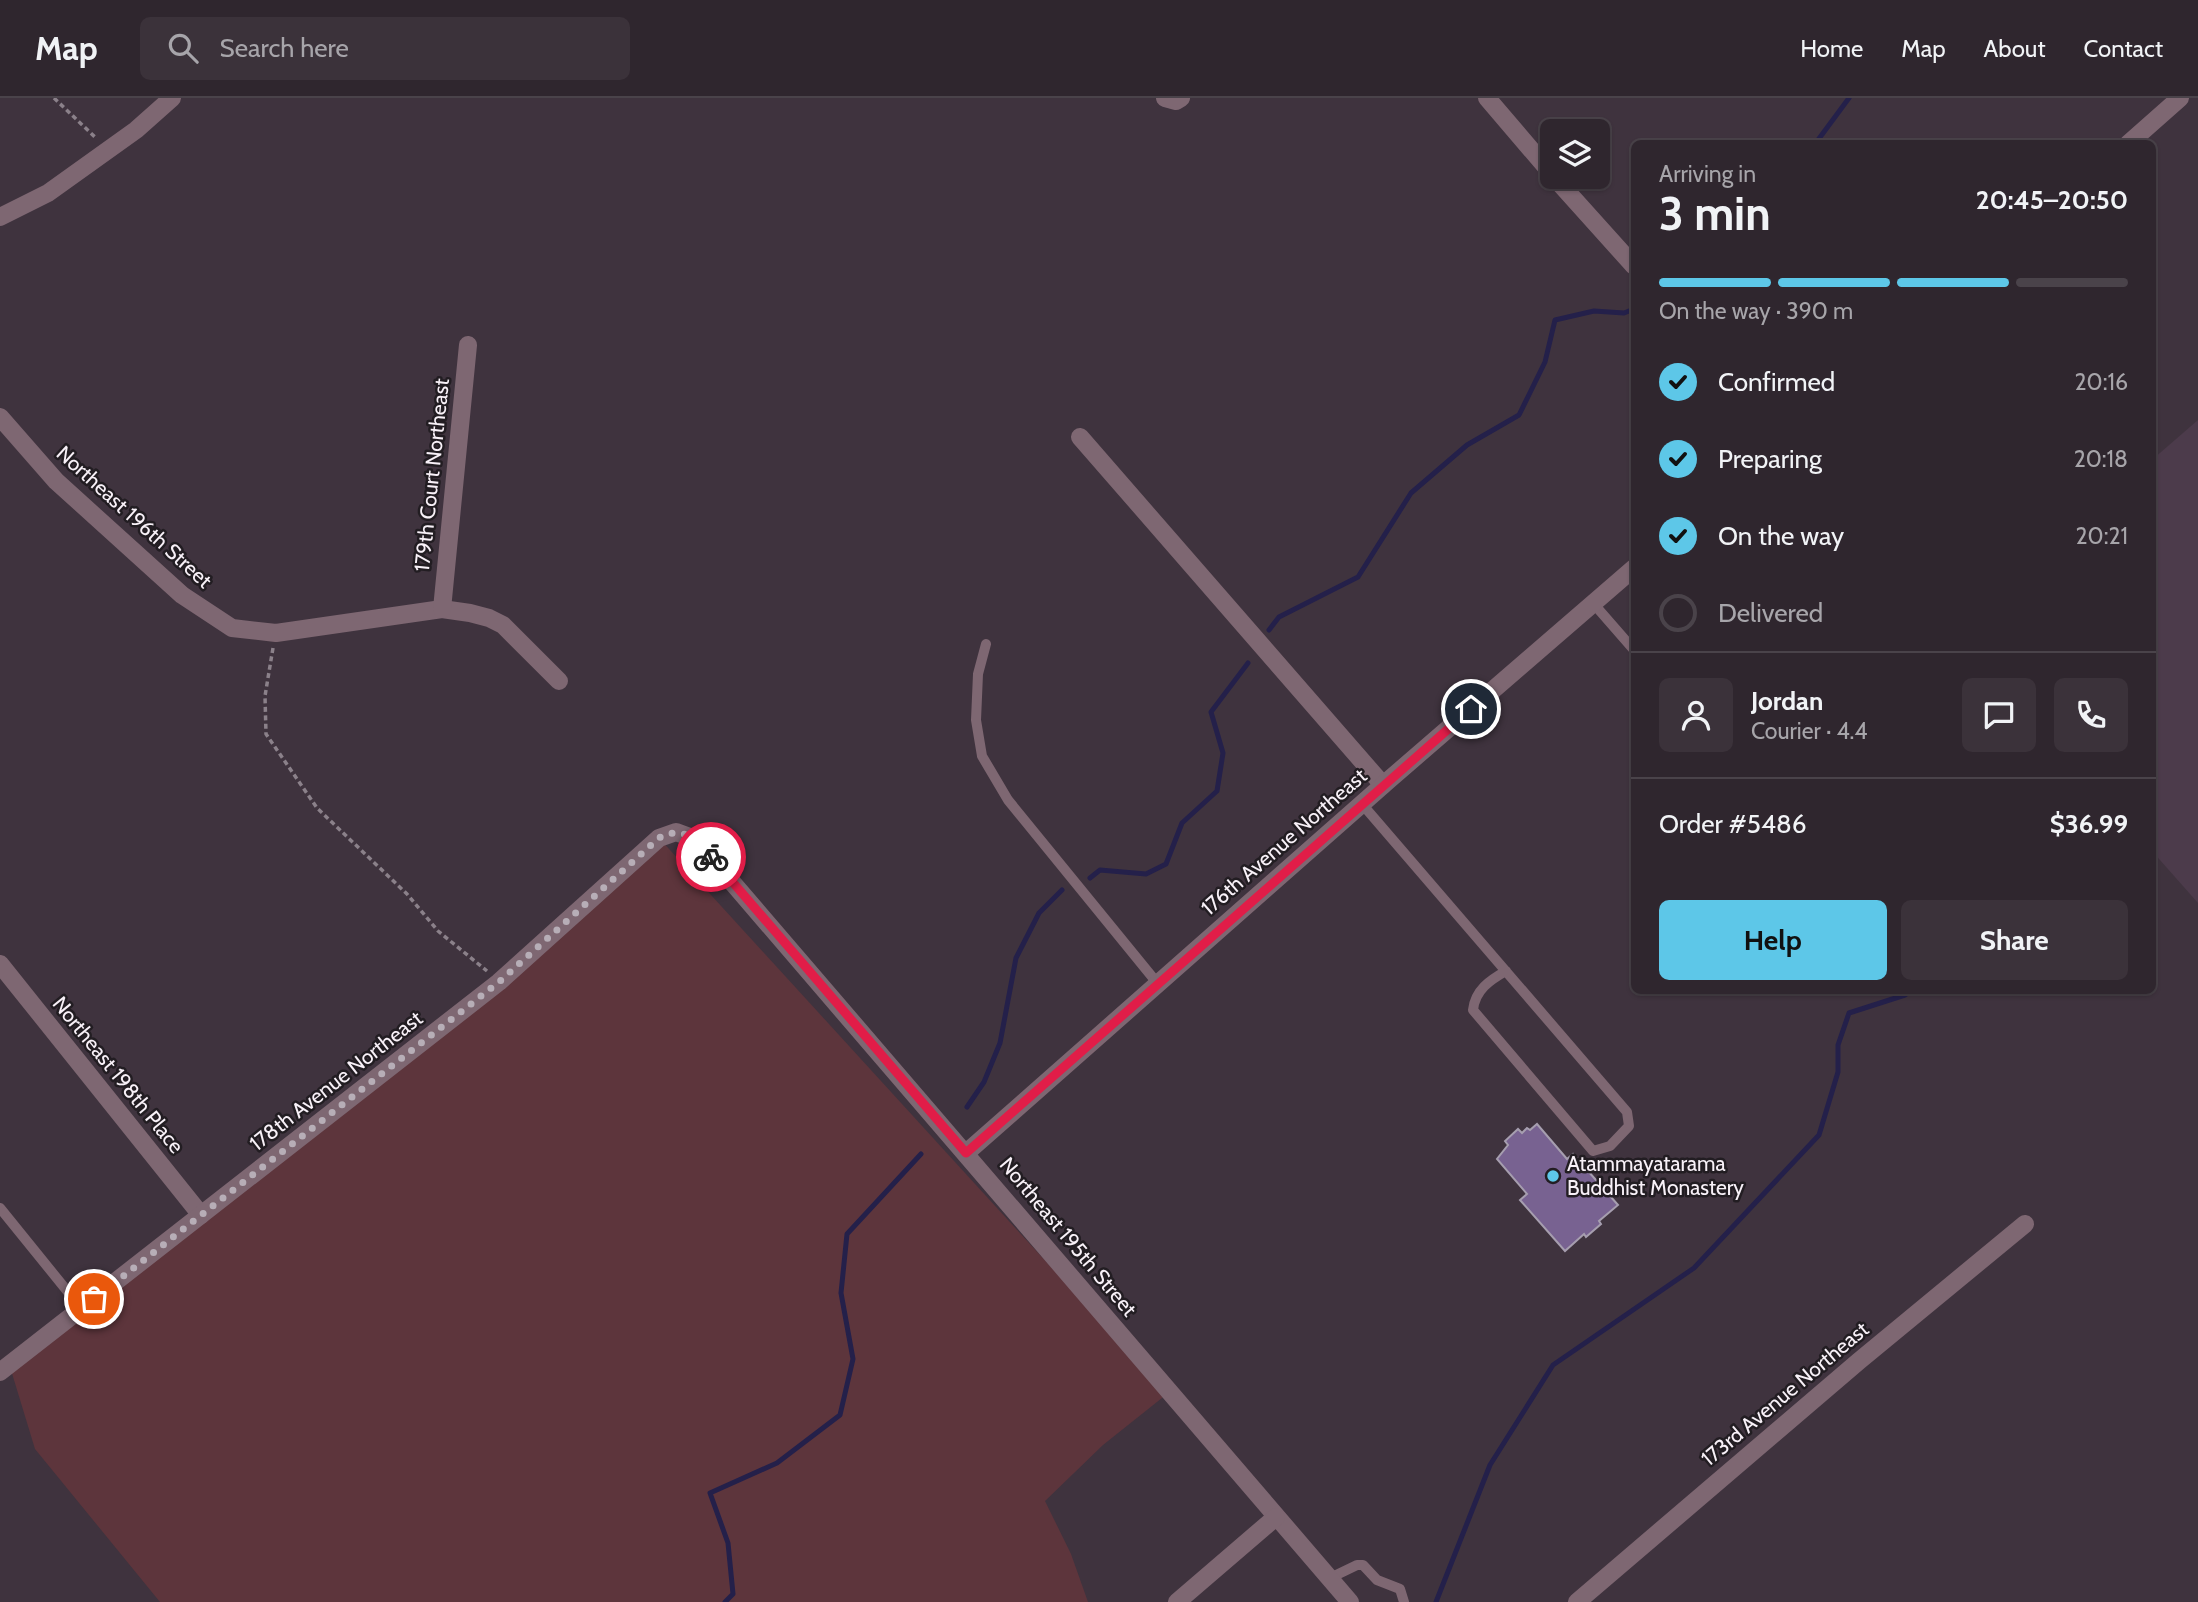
<!DOCTYPE html>
<html lang="en">
<head>
<meta charset="utf-8">
<style>
  body { margin:0; font-family:Cabin,sans-serif; background:#3b323a; color:#f1f3f6; height:100vh; display:flex; flex-direction:column; font-size:26px; white-space:nowrap }
  * { box-sizing:border-box; margin:0 }
  p { font-size:23px; color:#a7a5aa }
  .icon { flex:none; width:38px; height:38px; fill:none; stroke:currentColor; stroke-width:2; stroke-linecap:round; stroke-linejoin:round }
  .map { position:relative; flex:1; overflow:hidden }
  .details { position:absolute; left:1631px; top:42px; width:525px; height:854px; display:flex; flex-direction:column; background:#2f262e; border-radius:10px; box-shadow:0 2px 5px #0004,0 0 0 2px #4a434a }
  .details>* { flex:none }
  .controls { position:absolute; left:1540px; top:21px; display:grid; gap:14px }
  .controls a { display:grid; place-items:center; width:70px; height:70px; border-radius:10px; background:#2f262e; box-shadow:0 2px 5px #0004,0 0 0 2px #4a434a; font-size:35px }
  .pin { position:absolute; display:grid; place-items:center; width:60px; height:60px; color:#fff; margin:-30px; border:4px solid #fff; border-radius:50%; box-shadow:0 2px 7px #0007 }
  .courier { position:absolute; display:grid; place-items:center; width:70px; height:70px; margin:-35px; border:5px solid #e11d48; border-radius:50%; background:#fff; color:#222; box-shadow:0 2px 9px #0007 }
  .summary em { font-style:normal; font-weight:700 }
  .summary div { display:flex; flex-direction:column-reverse }
  .summary { display:flex; align-items:center; justify-content:space-between; height:119px; padding:0 28px }
  h1 { font-size:46px; font-weight:700; line-height:52px }
  .bar { display:grid; grid-template-columns:repeat(4,1fr); gap:10px 7px; align-content:center; height:84px; padding:0 28px }
  .bar i { height:9px; border-radius:5px; background:#4a434a }
  .bar .on { background:#5dc7e8 }
  .bar p { grid-column:span 4 }
  .line { display:flex; align-items:center; gap:18px; padding:0 28px; border-top:2px solid #4a434a }
  .line div { flex:1 }
  .round { display:grid; place-items:center; flex:none; width:74px; height:74px; border-radius:10px; background:#3b323a }
  ol { padding:0 28px; list-style:none }
  li { display:flex; align-items:center; gap:21px; height:77px }
  li p { margin-inline-start:auto }
  li .icon { padding:7px; border-radius:50%; background:#5dc7e8; color:#111; stroke-width:4 }
  li:last-child { color:#a7a5aa }
  li i { width:38px; height:38px; border:4px solid #4a434a; border-radius:50% }
  .cta { display:flex; gap:14px; margin-top:auto; padding:14px 28px }
  .cta a { flex:1; height:80px; border-radius:10px; background:#5dc7e8; color:#111; font-size:28px; font-weight:700; line-height:80px; text-align:center }
  .cta a+a { background:#3b323a; color:#f1f3f6 }
  header { display:flex; align-items:center; gap:42px; box-sizing:border-box; height:98px; padding:0 35px; background:#2f262e; border-bottom:2px solid #4a434a }
  header strong { font-size:33px }
  nav { display:flex; gap:38px; margin-inline-start:auto; font-size:24px }
  .search { width:490px; height:63px; background:#3b323a; display:flex; align-items:center; gap:18px; box-sizing:border-box; padding:0 24px; border-radius:10px; color:#a7a5aa; font-size:26px }
  .map>svg:first-child { display:block }
</style>
</head>
<body>
<header>
<strong>Map</strong>
<div class="search"><svg class="icon" aria-label="search" viewBox="0 0 24 24"><circle cx="10" cy="10" r="6"/><path d="M15 15l6 6"/></svg>Search here</div>
<nav><a>Home</a><a>Map</a><a>About</a><a>Contact</a></nav>
</header>
<div class="map">
<svg width="2198" height="1504" viewBox="0 0 2198 1504">
  <rect width="100%" height="100%" fill="#3f333e"/>
  <path fill="#4c3b4b" d="M2198,322V805L2152,753L2153,361Z"/>
  <path fill="#5d353c" d="M659,740L1167,1296L1103,1347L1045,1403L1071,1456L1088,1504H160L35,1351L7,1259L499,884Z"/>
  <g fill="none" stroke-linecap="round" stroke-linejoin="round">
    <g stroke="#24204a" stroke-width="5">
      <path d="M1815,46L1849,0"/>
      <path d="M1269,532L1279,519L1358,479L1411,395L1467,347L1519,317L1545,264L1555,222L1594,213L1624,215L1634,211"/>
      <path d="M1090,780L1100,772L1146,776L1166,766L1182,725L1217,693L1223,655L1211,614L1248,565"/>
      <path d="M967,1009L984,984L1000,945L1016,860L1039,815L1062,792"/>
      <path d="M725,1504L733,1496L728,1445L710,1395L777,1365L840,1317L853,1261L841,1195L847,1136L921,1056"/>
      <path d="M1436,1504L1490,1367L1553,1267L1694,1170L1819,1037L1838,974V947L1849,915L1905,897L1912,892"/>
    </g>
  </g>
  <path fill="#786291" stroke="#a69eaf" stroke-width="2" d="M1537,1026L1567,1061L1573,1056L1618,1107L1599,1123L1601,1126L1586,1139L1584,1136L1565,1153L1520,1102L1527,1096L1497,1061L1508,1047L1505,1043L1518,1031L1522,1035L1527,1030L1530,1032Z"/>
  <g fill="none" stroke-linecap="round" stroke-linejoin="round">
    <g stroke="#8b818a" stroke-width="3.5" stroke-dasharray="5 3.5" stroke-linecap="butt">
      <path d="M54,0L96,40"/>
      <path d="M273,550L265,598L266,636L317,710L407,796L438,833L487,873"/>
    </g>
    <g stroke="#7e6772" stroke-width="10">
      <path d="M1593,505L1634,552"/>
      <path d="M986,546L978,576L976,622L982,658L1008,702L1158,886"/>
      <path d="M1362,706L1627,1014L1629,1028L1610,1048L1593,1053L1473,912C1475,892 1490,882 1506,873"/>
      <path d="M0,1110L81,1210"/>
      <path d="M1330,1480L1357,1467H1363L1377,1482L1400,1491L1404,1504"/>
    </g>
    <g stroke="#7e6772" stroke-width="18">
      <path d="M1165,0L1176,3L1181,0"/>
      <path d="M1487,0L1552,76"/>
      <path d="M2128,46L2180,0"/>
      <path d="M1554,79L1634,168"/>
      <path d="M0,119L48,95L136,32L172,0"/>
      <path d="M0,319L56,383L182,497L232,530L276,535L442,511L470,515L489,520L503,527L559,583"/>
      <path d="M1080,339L1383,687"/>
      <path d="M442,511L468,247"/>
      <path d="M0,866L201,1117"/>
      <path d="M966,1055L1390,681L1634,470"/>
      <path d="M0,1274L499,884L659,740L676,734L695,741L1350,1504"/>
      <path d="M1177,1504L1276,1419"/>
      <path d="M1577,1504L1859,1263L2025,1126"/>
    </g>
  </g>
  <g fill="none" stroke-linecap="round" stroke-linejoin="round">
    <path stroke="#b7aeb7" stroke-width="7" stroke-dasharray="0 12.6" d="M94,1201L499,884L659,740C682,727 696,741 711,759"/>
    <path stroke="#e11d48" stroke-width="9" d="M711,759L966,1055L1471,611"/>
  </g>
  <circle fill="#5dc7e8" stroke="#221d22" stroke-width="2.5" cx="1553" cy="1078" r="7"/>
  <g text-anchor="middle" stroke-width="5" stroke-linejoin="round" paint-order="stroke">
    <g font-size="21" fill="#f8f1f8" stroke="#221d22">
      <text transform="translate(432 377) rotate(-84)" y="7">179th Court Northeast</text>
      <text transform="translate(134 419) rotate(42)" y="7">Northeast 196th Street</text>
      <text transform="translate(1284 744) rotate(-41)" y="7">176th Avenue Northeast</text>
      <text transform="translate(118 977) rotate(51)" y="7">Northeast 198th Place</text>
      <text transform="translate(336 983) rotate(-38)" y="7">178th Avenue Northeast</text>
      <text transform="translate(1068 1139) rotate(50)" y="7">Northeast 195th Street</text>
      <text transform="translate(1785 1296) rotate(-40)" y="7">173rd Avenue Northeast</text>
    </g>
    <g font-size="21" fill="#f8f1f8" stroke="#221d22" text-anchor="start">
      <text x="1567" y="1073">Atammayatarama<tspan x="1567" dy="24">Buddhist Monastery</tspan></text>
    </g>
  </g>
</svg>
<div class="controls">
<a><svg class="icon" aria-label="layers" viewBox="0 0 24 24"><path d="M12 4l9 5-9 5-9-5zM3 14l9 5 9-5"/></svg></a>
</div>
<div class="pin" style="left:94px;top:1201px;background:#ea580c"><svg class="icon" aria-label="bag" viewBox="0 0 24 24"><path d="M5 8h14l-1 12H6zM9 8a3 3 0 0 1 6 0"/></svg></div>
<div class="pin" style="left:1471px;top:611px;background:#1f2937"><svg class="icon" aria-label="home" viewBox="0 0 24 24"><path d="M3 11l9-7 9 7M6 9v11h12V9"/></svg></div>
<div class="courier" style="left:711px;top:759px"><svg class="icon" aria-label="bike" viewBox="0 0 24 24"><circle cx="6" cy="16" r="4"/><circle cx="18" cy="16" r="4"/><path d="M6 16l4-8h5l3 8M10 8l3 8H6M13 5h3"/></svg></div>
<section class="details">
<div class="summary"><div><h1>3 min</h1><p>Arriving in</p></div><em>20:45–20:50</em></div>
<div class="bar"><i class="on"></i><i class="on"></i><i class="on"></i><i></i><p>On the way · 390 m</p></div>
<ol>
<li><svg class="icon" aria-label="check" viewBox="0 0 24 24"><path d="M5 12l5 5 9-10"/></svg>Confirmed<p>20:16</p></li>
<li><svg class="icon" aria-label="check" viewBox="0 0 24 24"><path d="M5 12l5 5 9-10"/></svg>Preparing<p>20:18</p></li>
<li><svg class="icon" aria-label="check" viewBox="0 0 24 24"><path d="M5 12l5 5 9-10"/></svg>On the way<p>20:21</p></li>
<li><i></i>Delivered</li>
</ol>
<div class="line" style="height:126px"><a class="round"><svg class="icon" aria-label="person" viewBox="0 0 24 24"><circle cx="12" cy="8" r="4"/><path d="M4 21q1-7 8-7t8 7"/></svg></a><div><b>Jordan</b><p>Courier · 4.4</p></div><a class="round"><svg class="icon" aria-label="chat" viewBox="0 0 24 24"><path d="M4 5h16v11H9l-5 4z"/></svg></a><a class="round"><svg class="icon" aria-label="phone" viewBox="0 0 24 24"><path d="M5 4h4l2 5-3 2q2 4 5 5l2-3 5 2v4C11 20 4 13 5 4z"/></svg></a></div>
<div class="line" style="height:91px"><div>Order #5486</div><b>$36.99</b></div>
<div class="cta"><a>Help</a><a>Share</a></div>
</section>
</div>
</body>
</html>
